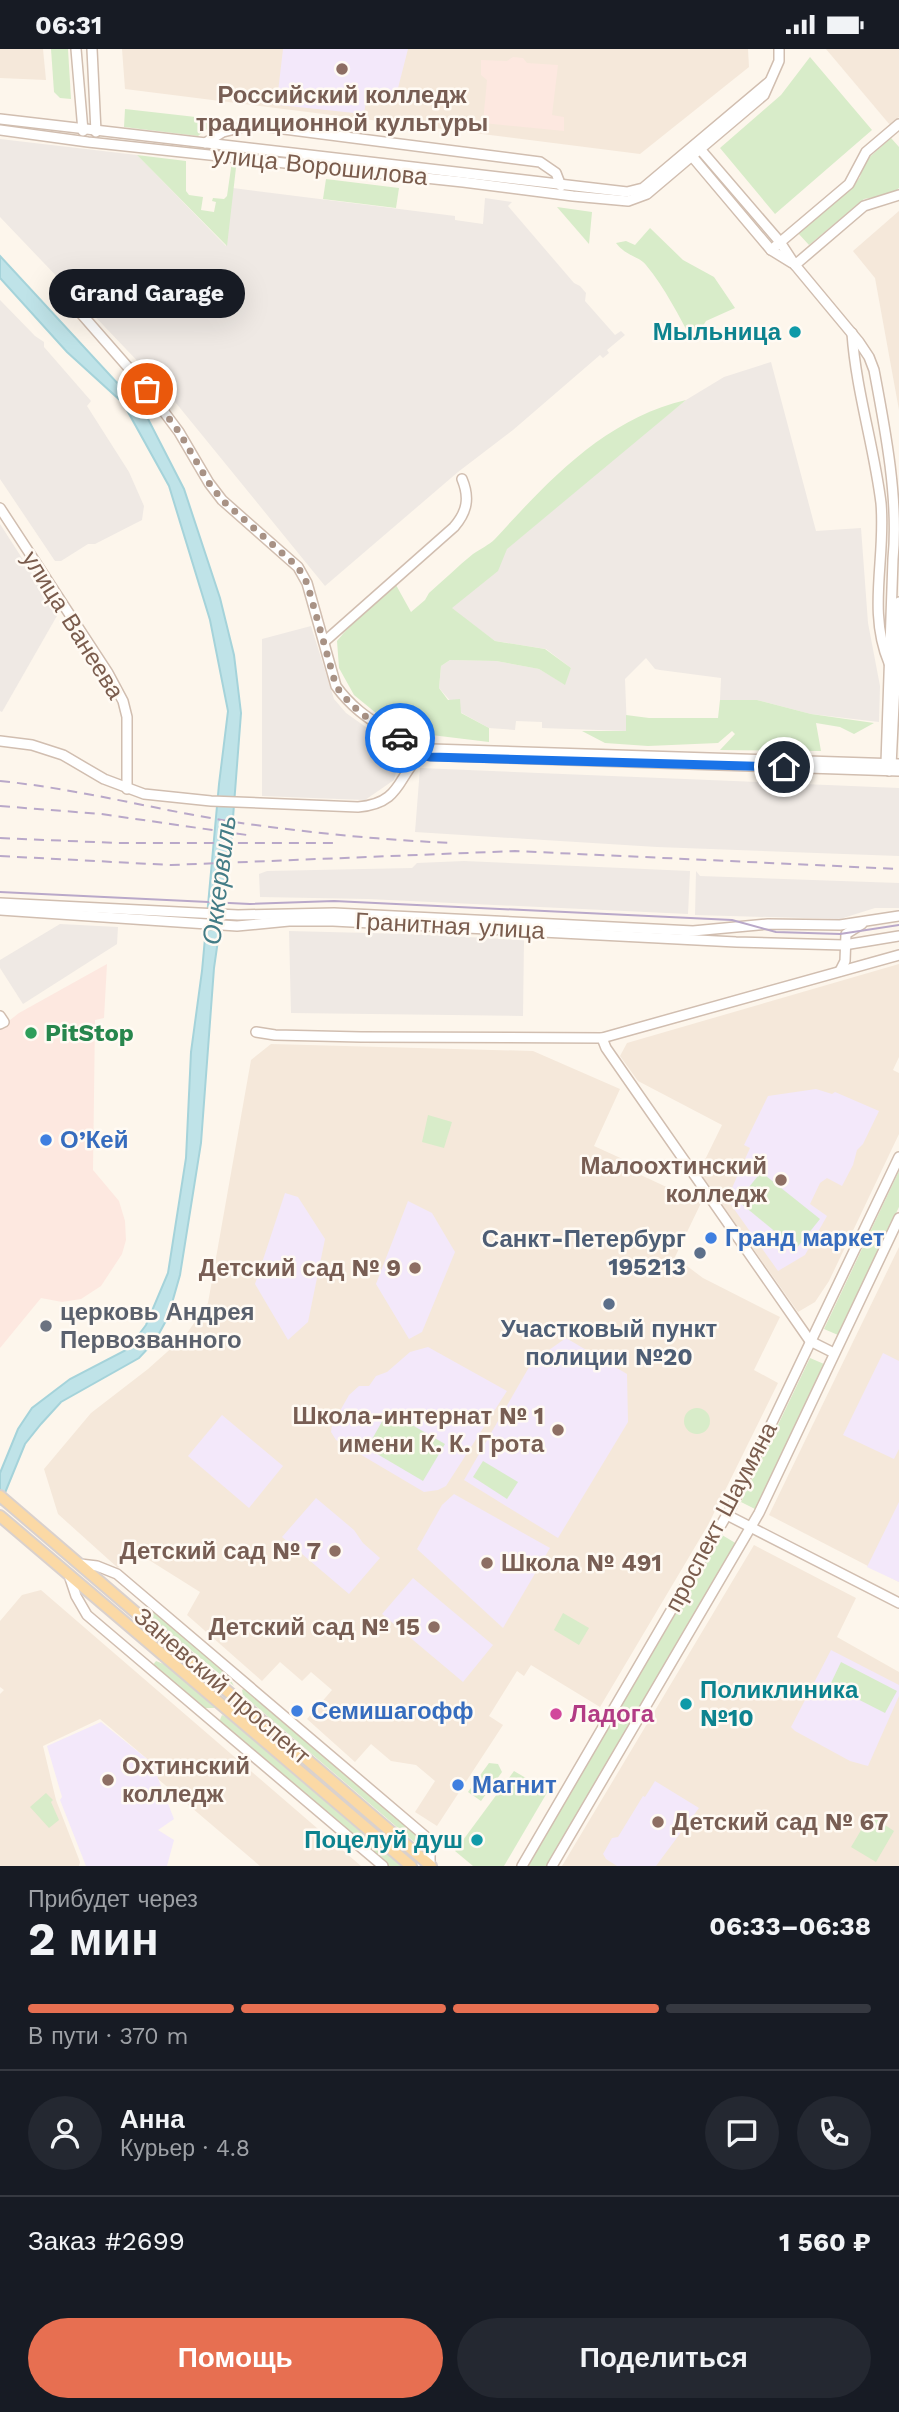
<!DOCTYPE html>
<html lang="ru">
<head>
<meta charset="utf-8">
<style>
  body { margin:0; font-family:"Work Sans",sans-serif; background:#242831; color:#f1f3f6; height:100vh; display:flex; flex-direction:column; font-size:26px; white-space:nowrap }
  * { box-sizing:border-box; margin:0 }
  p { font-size:23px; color:#9ea1a6 }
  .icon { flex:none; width:38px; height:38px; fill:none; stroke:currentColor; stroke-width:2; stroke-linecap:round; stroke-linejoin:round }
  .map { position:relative; height:1817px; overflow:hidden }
  .sheet { display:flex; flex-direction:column; background:#171b24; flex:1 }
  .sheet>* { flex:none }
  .pin { position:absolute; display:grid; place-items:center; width:60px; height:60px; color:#fff; margin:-30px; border:4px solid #fff; border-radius:50%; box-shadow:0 2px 7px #0007 }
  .courier { position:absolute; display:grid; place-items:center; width:70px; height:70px; margin:-35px; border:5px solid #1a73e8; border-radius:50%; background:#fff; color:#222; box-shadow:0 2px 9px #0007 }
  .bubble { position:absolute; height:49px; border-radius:24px; background:#171b24; box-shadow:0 7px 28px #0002; font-size:23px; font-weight:700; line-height:49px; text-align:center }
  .headline em { font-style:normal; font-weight:700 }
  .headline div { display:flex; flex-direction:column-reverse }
  .headline { display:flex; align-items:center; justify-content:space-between; height:119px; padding:0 28px }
  h1 { font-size:46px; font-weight:700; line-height:52px }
  .bar { display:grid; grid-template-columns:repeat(4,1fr); gap:10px 7px; align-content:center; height:84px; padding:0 28px }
  .bar i { height:9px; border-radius:5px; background:#363941 }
  .bar .active { background:#e76f51 }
  .bar p { grid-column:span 4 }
  .line { display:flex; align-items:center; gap:18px; padding:0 28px; border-top:2px solid #363941 }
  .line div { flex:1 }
  .round { display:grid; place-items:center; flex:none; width:74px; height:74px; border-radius:37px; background:#242831 }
  .primary-button { display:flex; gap:14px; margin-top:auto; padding:14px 28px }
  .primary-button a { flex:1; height:80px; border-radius:42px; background:#e76f51; color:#fff; font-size:28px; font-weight:700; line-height:80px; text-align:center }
  .primary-button a+a { background:#242831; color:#f1f3f6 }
  .status { display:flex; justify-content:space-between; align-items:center; height:49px; padding:0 35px; background:#171b24; direction:ltr }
  .status svg { height:19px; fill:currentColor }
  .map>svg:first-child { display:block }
</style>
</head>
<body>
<div class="status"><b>06:31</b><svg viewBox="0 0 49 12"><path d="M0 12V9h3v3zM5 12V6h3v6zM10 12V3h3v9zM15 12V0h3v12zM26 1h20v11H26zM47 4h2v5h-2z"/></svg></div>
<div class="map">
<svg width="899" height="1817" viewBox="0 0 899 1817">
  <rect width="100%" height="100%" fill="#fdf6ec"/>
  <g fill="#f5e8da">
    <path d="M0,0H43L46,31L0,29Z"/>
    <path d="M122,0H748L749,18L640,105L125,40Z"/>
    <path d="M826,0H899V68L890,76Z"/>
    <path d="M899,162V361L875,229L853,202Z"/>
    <path d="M899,915V1008L893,1021L899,1024V1085L829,1232L815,1253L798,1263L699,1123L722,1076L638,1032L620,1007L627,994Z"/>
    <path d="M271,995L533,1002L620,1040L594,1097L627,1112L630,1121L701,1154L675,1208L703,1229L780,1268L754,1321L778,1334L708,1476L600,1658L531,1616L524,1627L517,1622L489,1667L503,1676L437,1777L415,1763L435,1732L416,1716L391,1712L371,1695L355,1713L307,1670L332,1641L311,1623L302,1632L280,1613L262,1632L187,1566L200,1543L133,1501L118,1519L58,1465L44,1420L91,1364L148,1320L185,1287L208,1254L251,1011Z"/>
    <path d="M899,1198V1533L769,1466Z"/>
    <path d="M754,1496L856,1549L837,1588L899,1623V1817H562Z"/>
    <path d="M41,1541L361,1817H260L158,1730L152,1714L100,1670L43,1697L56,1751L80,1813L79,1817H0V1645L4,1641L0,1638V1572L22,1546Z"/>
  </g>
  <g fill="#fde8e0">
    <path d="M513,8L523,9L527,14L558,16L552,66L564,68V82L483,74L487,31L481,26V11L507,12Z"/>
    <path d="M107,915L104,969L95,971L93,1121L119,1152L125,1172L126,1191L122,1205L101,1237L81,1250L62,1253L41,1249L0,1299V979L19,964Z"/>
  </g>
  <g fill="#efe9e4">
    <path d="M0,90L137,106L226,197L233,139L455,167V171L483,175L485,149L512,153L508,157L574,234L580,237L586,244L585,252L615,286L621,282L625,286L607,301L609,304L603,309L600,306L513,381L458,423L325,537L167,343L0,168Z"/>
    <path d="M0,251L35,287L44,293V298L91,352L87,357L129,423L144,457L142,471L95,495H88L61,512H55L0,430Z"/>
    <path d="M771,313L816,482L861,479L868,574L880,637L879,673L811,665L757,651H720L721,629L660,621L655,620L646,609L625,630L627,682L542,679V673L516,672L515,681L489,679L460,663L439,639L441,617L450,611L496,612L539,620L564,635L571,619L546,600L495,592L452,560L443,547L686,351L724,328Z"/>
    <path d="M0,475L58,565L2,663L0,662Z"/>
    <path d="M311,577L334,650L346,664L370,681L402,701L394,731L365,751L262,747V590Z"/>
    <path d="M420,719L899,739V807L657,798L415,783Z"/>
    <path d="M464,812L690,822L688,865L368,850L260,848L259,825L267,822L412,819L417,814Z"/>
    <path d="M696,822L700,827L899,834V859H875L840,870L695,866Z"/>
    <path d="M60,875L118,878L117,895L23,955L0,919V911Z"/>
    <path d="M289,882L408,885L524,891L523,967L291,964Z"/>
  </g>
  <g fill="#f3e8fa">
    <path d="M283,0H408L397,43L368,39L364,65L279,56L280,48L278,43Z"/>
    <path d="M816,1040L832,1045L835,1043L879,1062L863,1095L857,1101L853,1116L842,1137L827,1129L820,1134L810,1155L827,1167L805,1206L778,1222L727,1150L750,1099L744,1096L768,1047Z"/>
    <path d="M285,1144L298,1148L325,1190L308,1273L288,1291L255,1235Z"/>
    <path d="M408,1152L432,1164L455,1203L422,1283L409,1290L376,1235Z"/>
    <path d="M566,1289L627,1325L628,1373L558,1489L464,1431L532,1313Z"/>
    <path d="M428,1298L507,1342L446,1437L438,1441L424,1443L336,1391L331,1383L332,1376L349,1346L359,1337H369L376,1327L387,1323L410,1303Z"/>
    <path d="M883,1304L899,1312V1400L894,1410L843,1386Z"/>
    <path d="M222,1366L283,1417L249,1459L188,1407Z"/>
    <path d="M454,1445L550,1499L503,1579L417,1500L442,1456Z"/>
    <path d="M316,1449L354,1481L363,1494L380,1509L349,1545L282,1488Z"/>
    <path d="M899,1453V1533L867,1518Z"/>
    <path d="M413,1529L493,1596L463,1633L382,1565Z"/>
    <path d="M831,1601L899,1636V1647L868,1717L850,1712L795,1682L791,1678Z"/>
    <path d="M101,1673L152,1714L174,1770L158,1781L174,1791L167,1817H86L60,1751L62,1748L47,1697Z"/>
    <path d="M655,1732L699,1759L656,1817H617L606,1810L603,1805L612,1789L618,1788L643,1747L645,1748Z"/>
  </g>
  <g fill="#d8ecc9">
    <path d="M51,0H68L71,50L60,49L54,43Z"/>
    <path d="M810,8L872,81L775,165L720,99L781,46Z"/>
    <path d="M125,60L231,72V75C216,74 209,78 198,87L124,78Z"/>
    <path d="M891,89L899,98V139L892,145L864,150L809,196L798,184L853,138L860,128L864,113Z"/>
    <path d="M137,106L186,112V142L189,146L203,148L201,161L214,163L216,153L212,152L213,149L224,150L227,147L232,112L237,110L227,197Z"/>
    <path d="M326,130L399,139L396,159L323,150Z"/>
    <path d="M557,158L592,163L589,195Z"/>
    <path d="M650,179L683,211L714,228L735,259L706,272L693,293C679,267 665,239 646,216C639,207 627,208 616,194L626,192L635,196Z"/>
    <path d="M686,351L507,500L498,522L452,559L495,592L545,600L571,619L565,636L539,620L496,612L450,611L441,617L439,639L448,651L460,650L461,664L489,679V693L415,684L376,664L354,646L339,619L337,592C354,571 375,554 396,536L411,563L425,551L429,544C444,531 458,517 473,505C480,500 489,496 495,490C549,431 605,370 686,351Z"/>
    <path d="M720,651H757L811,665L874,674L854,685L840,678L816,674L821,702L720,701L735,685L732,682L718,694L648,697L605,694L582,682H626V666L649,669H718Z"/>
    <path d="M428,1066L452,1073L444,1099L422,1093Z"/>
    <path d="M899,1122V1158L838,1286L824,1280Z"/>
    <path d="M761,1123L820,1170L796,1200L738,1152Z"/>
    <path d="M810,1309L824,1315L755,1460L741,1453Z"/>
    <circle cx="697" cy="1372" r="13"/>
    <path d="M388,1362L445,1395L423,1432L367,1399Z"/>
    <path d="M483,1412L518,1433L507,1450L473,1428Z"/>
    <path d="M722,1486L737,1495L547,1817H527Z"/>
    <path d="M148,1555L226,1623L234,1637L143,1561Z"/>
    <path d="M563,1564L589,1579L579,1596L554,1581Z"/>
    <path d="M156,1612L166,1616L215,1659H204L153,1616Z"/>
    <path d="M841,1613L897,1642L885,1664L830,1636Z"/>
    <path d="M245,1639L424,1791L427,1796L426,1803L243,1646L242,1641Z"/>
    <path d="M222,1666L226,1668L401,1817H388L219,1673Z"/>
    <path d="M489,1714L498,1715L502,1723L481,1752L468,1743Z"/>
    <path d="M514,1722L548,1742L504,1817H473L455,1802Z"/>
    <path d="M46,1744L53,1751L51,1753L59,1771L49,1779L30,1758Z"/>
    <path d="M870,1766L894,1782L876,1813L851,1798Z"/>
  </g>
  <path fill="#bfe3e8" stroke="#a5d3da" stroke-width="2" d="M0,207L145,364L184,440L220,549L234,606L241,664L230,808L214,919L201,1094L180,1226L168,1268L155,1292L139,1309L61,1353L41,1375L25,1395L0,1456V1424L18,1380L32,1359L70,1330L128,1300L146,1276L168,1224L186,1109L191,1003L202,922L219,735L228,662L210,571L169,437L123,354L67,303L0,229Z"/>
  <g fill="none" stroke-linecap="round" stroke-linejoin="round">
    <g stroke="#d1beb0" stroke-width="12">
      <g id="minor">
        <path d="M76,0L83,82"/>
        <path d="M92,0L96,83"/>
        <path d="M0,70L627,143L643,139L769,33"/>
        <path d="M0,81L88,93L463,133L573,147L628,152L647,145L764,46L779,12V0"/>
        <path d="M205,94L223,83L252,76L540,113L556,124L561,137"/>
        <path d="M695,100H700L780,193L795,216L859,293L869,308L874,321C885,379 899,451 893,510L886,714L889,722"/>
        <path d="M690,105L771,201L792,214"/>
        <path d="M771,201L849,135L866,103L899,75"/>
        <path d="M795,216L864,157L899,146"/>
        <path d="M57,237L147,340L179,383L209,434L222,451L298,518L307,534L336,637C361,672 391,679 420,706"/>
        <path d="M852,284C856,342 874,397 881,454C886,509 867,562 889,614"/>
        <path d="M0,459L108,624L123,652L127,668V740"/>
        <path d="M324,593L454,478C467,463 470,449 462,430"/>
        <path d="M0,692L32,696L63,706L104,730L144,745L211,752L358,758C408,754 395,719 431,700L899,715"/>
        <path d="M420,706L899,722"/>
        <path d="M891,717L899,553"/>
        <path d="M0,854L238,866L334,864L693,882L768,875L840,876L899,867"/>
        <path d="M0,861L237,877L289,872H333L736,893L844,896L899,887"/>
        <path d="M840,922L845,912L846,885L862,875"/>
        <path d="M0,967L4,973L0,975"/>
        <path d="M256,983L275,986L361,988L602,989L899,906"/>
        <path d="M602,989L606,999L810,1292L834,1304"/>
        <path d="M727,1466L899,1554"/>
        <path d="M80,1515L97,1517L117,1525L425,1787L430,1798V1816"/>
        <path d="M69,1526L76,1547L87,1566L383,1817"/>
        <path d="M522,1817L732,1457L899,1108"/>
        <path d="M552,1817L759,1464L899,1169"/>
      </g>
    </g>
    <g stroke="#dad1cd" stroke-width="14">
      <g id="major">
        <path d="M0,1447L431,1817"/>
        <path d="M0,1467L411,1817"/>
      </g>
    </g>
    <use href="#minor" stroke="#fff" stroke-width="9"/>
    <use href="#major" stroke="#fbd9a5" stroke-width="10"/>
    <path stroke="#b9a8c9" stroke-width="2" d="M0,843L250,855L334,852L732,871L776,883L840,885L899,876"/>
    <g stroke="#b9a8c9" stroke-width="2" stroke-dasharray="10 7" stroke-linecap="butt">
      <path d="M0,732C81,740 160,762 241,774C312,784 382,791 453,794"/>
      <path d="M0,757L101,765L247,786"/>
      <path d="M0,789L117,794H337"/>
      <path d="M0,807L171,816L515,802L899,820"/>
    </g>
  </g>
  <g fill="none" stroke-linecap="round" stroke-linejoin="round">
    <path stroke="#a89285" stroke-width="7" stroke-dasharray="0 12.6" d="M147,340L179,383L209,434L222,451L298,518L307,534L336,637C353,661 374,675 400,689"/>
    <path stroke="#1a73e8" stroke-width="9" d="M400,689L420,706L431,708L784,718"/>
  </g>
  <g fill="#8d6e63" stroke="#fffaf3" stroke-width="2.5">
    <circle cx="342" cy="20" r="7"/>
    <circle cx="781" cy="1131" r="7"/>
    <circle cx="415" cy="1219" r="7"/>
    <circle cx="558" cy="1381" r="7"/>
    <circle cx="335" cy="1502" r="7"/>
    <circle cx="487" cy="1514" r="7"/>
    <circle cx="434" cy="1578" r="7"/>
    <circle cx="108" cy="1731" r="7"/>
    <circle cx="658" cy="1773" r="7"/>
  </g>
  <g fill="#0f9aa8" stroke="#fffaf3" stroke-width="2.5">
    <circle cx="795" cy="283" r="7"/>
    <circle cx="686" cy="1655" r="7"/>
    <circle cx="477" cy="1791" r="7"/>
  </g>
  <circle fill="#2e9e5b" stroke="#fffaf3" stroke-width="2.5" cx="31" cy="984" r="7"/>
  <g fill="#3f7fe0" stroke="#fffaf3" stroke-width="2.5">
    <circle cx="46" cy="1091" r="7"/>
    <circle cx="711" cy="1189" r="7"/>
    <circle cx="297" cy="1662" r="7"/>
    <circle cx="458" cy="1736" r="7"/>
  </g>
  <g fill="#5c6f8a" stroke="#fffaf3" stroke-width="2.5">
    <circle cx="700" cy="1204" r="7"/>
    <circle cx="609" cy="1255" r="7"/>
  </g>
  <circle fill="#6b7280" stroke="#fffaf3" stroke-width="2.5" cx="46" cy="1277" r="7"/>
  <circle fill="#d1479c" stroke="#fffaf3" stroke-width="2.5" cx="556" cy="1665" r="7"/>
  <g text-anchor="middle" stroke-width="5" stroke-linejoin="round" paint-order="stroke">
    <g font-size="24" font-weight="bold" fill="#785e54" stroke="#fffaf3" text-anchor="end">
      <text x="342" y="54" text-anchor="middle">Российский колледж<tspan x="342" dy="28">традиционной культуры</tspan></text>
      <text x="767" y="1125">Малоохтинский<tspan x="767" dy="28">колледж</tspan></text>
      <text x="401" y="1227">Детский сад № 9</text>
      <text x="544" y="1375">Школа-интернат № 1<tspan x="544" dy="28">имени К. К. Грота</tspan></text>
      <text x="321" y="1510">Детский сад № 7</text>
      <text x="501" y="1522" text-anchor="start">Школа № 491</text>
      <text x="420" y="1586">Детский сад № 15</text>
      <text x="122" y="1725" text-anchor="start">Охтинский<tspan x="122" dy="28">колледж</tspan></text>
      <text x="672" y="1781" text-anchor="start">Детский сад № 67</text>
    </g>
    <g font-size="24" fill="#7a5c4d" stroke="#fffaf3">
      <text transform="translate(320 117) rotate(6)" y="8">улица Ворошилова</text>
      <text transform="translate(73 576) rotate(58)" y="8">улица Ванеева</text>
      <text transform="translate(450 877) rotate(3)" y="8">Гранитная улица</text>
      <text transform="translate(721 1468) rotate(-62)" y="8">проспект Шаумяна</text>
      <text transform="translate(222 1637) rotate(41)" y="8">Заневский проспект</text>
    </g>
    <g font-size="24" font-weight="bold" fill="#0d838f" stroke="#fffaf3" text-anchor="end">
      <text x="781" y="291">Мыльница</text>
      <text x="700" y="1649" text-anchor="start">Поликлиника<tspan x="700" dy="28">№10</tspan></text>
      <text x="463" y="1799">Поцелуй душ</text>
    </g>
    <g font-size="24" font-weight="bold" fill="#27864d" stroke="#fffaf3" text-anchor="start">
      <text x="45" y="992">PitStop</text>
    </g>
    <g font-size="24" font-weight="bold" fill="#366cbe" stroke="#fffaf3" text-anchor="start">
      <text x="60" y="1099">О’Кей</text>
      <text x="725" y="1197">Гранд маркет</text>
      <text x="311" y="1670">Семишагофф</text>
      <text x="472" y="1744">Магнит</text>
    </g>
    <g font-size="24" font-weight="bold" fill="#4e5e75" stroke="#fffaf3" text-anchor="end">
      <text x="686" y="1198">Санкт-Петербург<tspan x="686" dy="28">195213</tspan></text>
      <text x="609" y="1288" text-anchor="middle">Участковый пункт<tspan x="609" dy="28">полиции №20</tspan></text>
    </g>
    <g font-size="24" font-weight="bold" fill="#5b616d" stroke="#fffaf3" text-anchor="start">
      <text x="60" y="1271">церковь Андрея<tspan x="60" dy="28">Первозванного</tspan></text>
    </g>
    <g font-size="24" font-weight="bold" fill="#b23c85" stroke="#fffaf3" text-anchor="start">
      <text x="570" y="1673">Ладога</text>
    </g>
    <g font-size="26" font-style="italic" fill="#437c86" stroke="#fffaf3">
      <text transform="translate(219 831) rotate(-83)" y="9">Оккервиль</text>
    </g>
  </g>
</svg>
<div class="pin" style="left:147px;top:340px;background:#ea580c"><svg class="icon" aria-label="bag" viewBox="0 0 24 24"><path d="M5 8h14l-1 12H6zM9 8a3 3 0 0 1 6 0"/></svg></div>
<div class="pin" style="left:784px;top:718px;background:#1f2937"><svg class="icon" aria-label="home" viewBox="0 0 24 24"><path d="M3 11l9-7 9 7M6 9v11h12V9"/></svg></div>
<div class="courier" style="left:400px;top:689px"><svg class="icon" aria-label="car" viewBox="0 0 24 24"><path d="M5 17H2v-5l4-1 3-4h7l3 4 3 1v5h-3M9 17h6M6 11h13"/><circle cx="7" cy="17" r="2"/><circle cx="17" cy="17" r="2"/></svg></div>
<div class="bubble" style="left:49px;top:220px;width:196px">Grand Garage</div>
</div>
<section class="sheet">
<div class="headline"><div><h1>2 мин</h1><p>Прибудет через</p></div><em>06:33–06:38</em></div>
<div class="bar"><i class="active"></i><i class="active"></i><i class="active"></i><i></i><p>В пути · 370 m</p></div>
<div class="line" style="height:126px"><a class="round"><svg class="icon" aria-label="person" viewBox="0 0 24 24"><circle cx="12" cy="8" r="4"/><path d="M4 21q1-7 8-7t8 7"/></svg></a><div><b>Анна</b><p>Курьер · 4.8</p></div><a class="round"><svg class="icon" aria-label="chat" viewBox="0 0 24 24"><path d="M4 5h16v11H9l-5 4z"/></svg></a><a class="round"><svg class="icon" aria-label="phone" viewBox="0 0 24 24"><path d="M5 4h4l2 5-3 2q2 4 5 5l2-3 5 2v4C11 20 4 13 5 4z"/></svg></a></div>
<div class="line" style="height:91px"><div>Заказ #2699</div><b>1 560 ₽</b></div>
<div class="primary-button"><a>Помощь</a><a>Поделиться</a></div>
</section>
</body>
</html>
